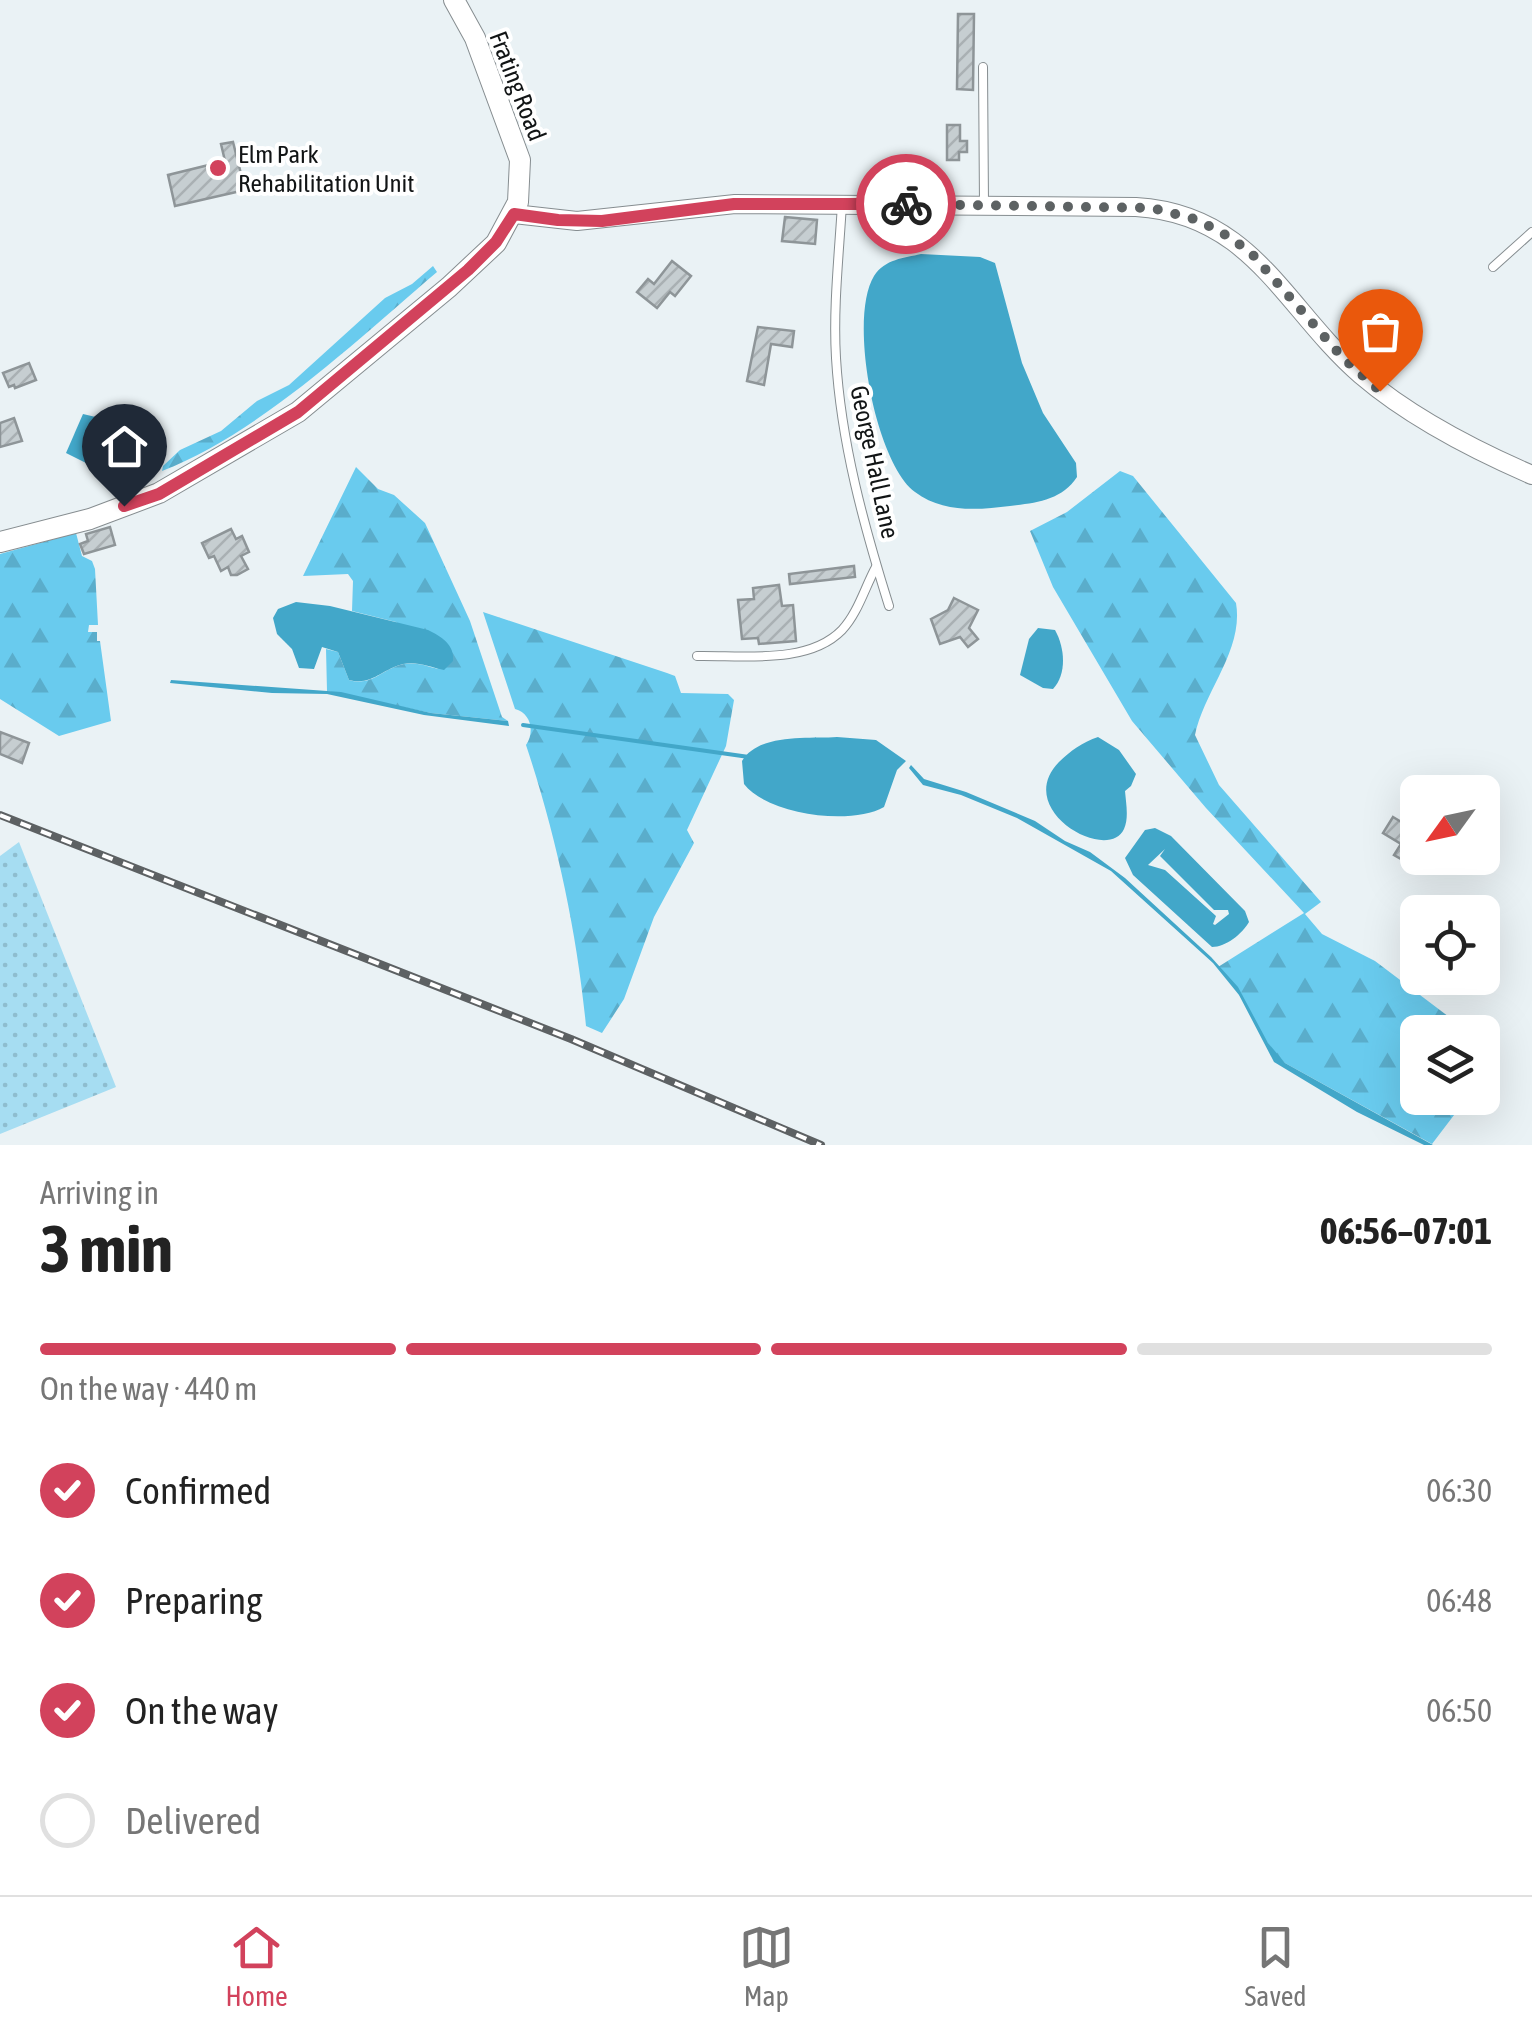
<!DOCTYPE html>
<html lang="en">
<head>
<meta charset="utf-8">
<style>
  body { margin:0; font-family:"Asap Condensed",sans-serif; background:#f2f2f2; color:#222; height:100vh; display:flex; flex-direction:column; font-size:38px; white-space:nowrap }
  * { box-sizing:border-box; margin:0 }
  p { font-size:32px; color:#767676 }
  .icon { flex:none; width:55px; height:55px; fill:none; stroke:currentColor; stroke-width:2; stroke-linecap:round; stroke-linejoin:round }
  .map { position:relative; height:1145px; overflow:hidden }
  .details { display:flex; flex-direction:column; background:#fff; flex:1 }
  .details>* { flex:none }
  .needle { width:65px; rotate:237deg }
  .fabs { position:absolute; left:1400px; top:775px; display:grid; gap:20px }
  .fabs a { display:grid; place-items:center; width:100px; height:100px; border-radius:15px; background:#fff; box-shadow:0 10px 40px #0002; font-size:50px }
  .pin { position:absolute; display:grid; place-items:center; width:85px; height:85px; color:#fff; margin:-102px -42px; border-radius:50% 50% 50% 0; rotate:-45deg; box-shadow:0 0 10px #0007 }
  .pin .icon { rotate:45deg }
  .courier { position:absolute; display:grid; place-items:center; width:100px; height:100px; margin:-50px; border:8px solid #d2425c; border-radius:50%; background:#fff; color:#222; box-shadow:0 2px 12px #0007 }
  .head em { font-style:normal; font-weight:700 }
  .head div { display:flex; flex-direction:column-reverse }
  .head { display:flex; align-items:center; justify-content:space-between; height:170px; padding:0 40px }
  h1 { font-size:65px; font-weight:700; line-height:75px }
  .bar { display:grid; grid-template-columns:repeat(4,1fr); gap:15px 10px; align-content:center; height:120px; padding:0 40px }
  .bar i { height:12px; border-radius:8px; background:#e0e0e0 }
  .bar .selected { background:#d2425c }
  .bar p { grid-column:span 4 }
  ol { padding:0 40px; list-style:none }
  li { display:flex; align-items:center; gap:30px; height:110px }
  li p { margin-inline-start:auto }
  li .icon { padding:10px; border-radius:50%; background:#d2425c; color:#fff; stroke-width:4 }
  li:last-child { color:#767676 }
  li i { width:55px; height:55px; border:5px solid #e0e0e0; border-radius:50% }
  .tab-bar { display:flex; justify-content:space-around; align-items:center; height:140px; border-top:2px solid #e0e0e0; background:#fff; font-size:28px; color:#767676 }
  .tab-bar a { display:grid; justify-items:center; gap:5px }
  .tab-bar .selected { color:#d2425c }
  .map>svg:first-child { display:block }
</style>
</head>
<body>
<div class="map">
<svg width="1532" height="1145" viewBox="0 0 1532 1145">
  <defs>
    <pattern id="forest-firs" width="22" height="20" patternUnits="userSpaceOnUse" patternTransform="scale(2.5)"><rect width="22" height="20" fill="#69cbee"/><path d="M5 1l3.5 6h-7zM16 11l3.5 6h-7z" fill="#5aadcb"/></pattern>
    <pattern id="park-dots" width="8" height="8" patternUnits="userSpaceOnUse" patternTransform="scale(2.5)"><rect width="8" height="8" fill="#a6ddf2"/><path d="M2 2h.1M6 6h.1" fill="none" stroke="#8ebdcf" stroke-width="1.8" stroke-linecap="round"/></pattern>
    <pattern id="building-hatch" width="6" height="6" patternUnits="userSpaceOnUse" patternTransform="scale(2.5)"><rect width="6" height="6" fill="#c6ced1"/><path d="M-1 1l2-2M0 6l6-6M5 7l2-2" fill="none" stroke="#a9b0b3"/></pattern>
  </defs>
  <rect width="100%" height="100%" fill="#eaf2f5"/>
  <g fill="url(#forest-firs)">
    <path d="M433,266L437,272C357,340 260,433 162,471L163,466L180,450L221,431L257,401L289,385L385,298L412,284Z"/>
    <path d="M356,467L378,489L394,495L425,523L470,621L502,717L508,721L431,713L327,691L326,649L338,652L349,680C372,687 383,668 404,664C416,662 427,666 438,669L396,622L352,611L353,581L348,574L303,576Z"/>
    <path d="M1120,471L1133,476L1236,603C1244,650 1204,691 1195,735L1219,785L1321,902L1305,914L1322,934L1375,961L1469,1032H1418V1098H1467L1432,1144L1285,1063C1258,1040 1247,996 1218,967L1304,913L1206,808L1132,721L1053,587L1030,531L1067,512Z"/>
    <path d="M76,533L82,556L92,561L95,569L98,625H89L88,632H97V641H100L111,721L59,736L0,699V554Z"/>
    <path d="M483,612L667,673L675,676L681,693L728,694L734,700L726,746L687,830L694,843L654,917L624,999L602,1033L586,1026C577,932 556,835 526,745C535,732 531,713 515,709Z"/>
  </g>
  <path fill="url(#park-dots)" d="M19,842L116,1087L0,1134V856Z"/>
  <g fill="#42a7c9" fill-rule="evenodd">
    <path d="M921,254L980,257L995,263L1022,363L1043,413L1076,463L1077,477C1062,500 1036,503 1010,506C977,510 943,513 915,492C875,462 848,318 874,276C885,259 904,258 921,254Z"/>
    <path d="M83,414L104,419L109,424L90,465L66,453Z"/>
    <path d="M296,602L330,606L428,630C441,636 455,645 453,661L444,670C430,667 417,661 403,664C382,669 372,686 349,680L338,652L322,647L314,669L299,668L292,649L277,634L273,618L278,609Z"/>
    <path d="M1038,628L1055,630C1065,648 1067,674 1053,689L1043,688L1020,675L1029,639Z"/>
    <path d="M171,680L341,692L431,713L508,721L509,726L424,715L327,694L272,693L170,683Z"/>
    <path d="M837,737L876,740L906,761L897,770L884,807C851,826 768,815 744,784L742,761C759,733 808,739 837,737Z"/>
    <path d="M1098,737L1119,750L1136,774L1131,786L1125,791C1126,803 1129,818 1124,829C1108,864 1012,810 1059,762C1070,751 1083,742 1098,737Z"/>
    <path d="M911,765L924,779L966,792L1035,821L1065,841L1090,852L1125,878L1211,957L1238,987L1268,1043L1285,1063L1433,1145H1424L1357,1112L1274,1062L1239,995L1213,963L1111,871L1017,818L961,795L923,785L909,768Z"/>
    <path d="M1155,828L1171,836L1245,911L1249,922C1242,934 1226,947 1212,947L1133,875L1125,858L1145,830ZM1165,849L1160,856L1214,910H1228L1229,914L1215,925L1213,924L1216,916L1165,870L1148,865Z"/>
  </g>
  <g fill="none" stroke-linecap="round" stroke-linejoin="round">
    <path stroke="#42a7c9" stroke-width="4" d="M523,725L749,757"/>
  </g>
  <g fill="url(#building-hatch)" stroke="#8e9598" stroke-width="2.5">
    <path d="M958,14H974L973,90L957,89Z"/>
    <path d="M947,125H960V141H967V152H959V160H947Z"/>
    <path d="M233,142L245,190L175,206L168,175L225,161L221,144Z"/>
    <path d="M785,217L817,220L815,244L782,241Z"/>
    <path d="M672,261L691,276L675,296L670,292L657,308L637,292L648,279L654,284Z"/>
    <path d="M758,327L794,331L792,347L771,344L764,385L747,381Z"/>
    <path d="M29,363L36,380L15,388L14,385L9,387L3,373Z"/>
    <path d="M14,418L22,441L0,447V423Z"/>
    <path d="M110,527L115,545L84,554L80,544L88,541L86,534Z"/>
    <path d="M231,529L236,539L242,536L249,552L241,556L248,569L237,575H231L228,567L221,571L214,556L209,558L202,543Z"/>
    <path d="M854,566L855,577L790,584L789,574Z"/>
    <path d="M779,585L782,606L793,605L796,641L759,644L758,638L742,639L738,600L754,599L753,588Z"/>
    <path d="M954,598L978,610L969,628L978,639L968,647L960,637L940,644L931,619L948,610Z"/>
    <path d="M0,732L29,743L22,763L0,754Z"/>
    <path d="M1393,817L1418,832V852L1410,864L1394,855L1401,844L1383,833Z"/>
  </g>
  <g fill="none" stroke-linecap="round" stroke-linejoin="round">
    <g stroke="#868d90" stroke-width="10">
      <g id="service">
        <path d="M983,67L984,205"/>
        <path d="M842,204C839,255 833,308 836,358C841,443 864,526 889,606"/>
        <path d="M1493,267L1532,232"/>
        <path d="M697,656C742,655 808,665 842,630C858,613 865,587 876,567"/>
      </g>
    </g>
    <g stroke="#868d90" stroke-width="20">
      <path id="tertiary" d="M514,214L577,221L735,204L1136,207C1253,214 1284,308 1361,375C1410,417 1472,449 1532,475"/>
    </g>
    <g stroke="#868d90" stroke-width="22">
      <path id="secondary" d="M0,542L90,519L159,493L298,412L449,287L496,243L518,202L520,160L475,38L454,0"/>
    </g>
    <use href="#service" stroke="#fff" stroke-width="8"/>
    <use href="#tertiary" stroke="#fff" stroke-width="18"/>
    <use href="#secondary" stroke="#fff" stroke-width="20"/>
    <g stroke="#5d6163" stroke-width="8">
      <path id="rail" d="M0,815L571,1039L821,1145"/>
    </g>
    <use href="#rail" stroke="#fff" stroke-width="4" stroke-dasharray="11" stroke-linecap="butt"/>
  </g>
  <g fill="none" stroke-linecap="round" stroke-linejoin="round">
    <path stroke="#5d6263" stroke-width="10" stroke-dasharray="0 18" d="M906,204L1152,208L1198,220L1231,238L1252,254L1343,358L1380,391"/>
    <path stroke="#d2425c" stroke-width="12" d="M124,506L159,494L298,412L468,270L496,242L514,214L558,220L602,221L734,204H906"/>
  </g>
  <circle fill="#d2425c" stroke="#fff" stroke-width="4" cx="218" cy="168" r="10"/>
  <g text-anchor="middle" stroke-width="8" stroke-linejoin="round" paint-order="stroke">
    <g font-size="25" fill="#111415" stroke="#fff">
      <text transform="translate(518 86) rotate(69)" y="9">Frating Road</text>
      <text transform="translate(875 462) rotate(78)" y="9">George Hall Lane</text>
    </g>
    <g font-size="25" fill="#111415" stroke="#fff" text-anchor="start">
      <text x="238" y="163">Elm Park<tspan x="238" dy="29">Rehabilitation Unit</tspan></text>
    </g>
  </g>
</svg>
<div class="fabs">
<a><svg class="needle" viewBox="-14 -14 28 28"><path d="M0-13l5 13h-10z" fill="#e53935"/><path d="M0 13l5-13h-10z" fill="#767676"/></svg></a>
<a><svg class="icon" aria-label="locate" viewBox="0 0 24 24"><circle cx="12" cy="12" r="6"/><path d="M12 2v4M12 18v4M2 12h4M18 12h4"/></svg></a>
<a><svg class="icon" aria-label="layers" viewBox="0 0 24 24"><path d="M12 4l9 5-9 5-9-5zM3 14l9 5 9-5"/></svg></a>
</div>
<div class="pin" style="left:1380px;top:391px;background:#ea580c"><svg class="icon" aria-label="bag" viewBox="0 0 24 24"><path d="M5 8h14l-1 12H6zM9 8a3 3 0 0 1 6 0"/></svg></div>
<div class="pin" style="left:124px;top:506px;background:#1f2937"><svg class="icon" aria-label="home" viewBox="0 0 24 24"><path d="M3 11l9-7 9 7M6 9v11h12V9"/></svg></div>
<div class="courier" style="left:906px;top:204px"><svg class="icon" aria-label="bike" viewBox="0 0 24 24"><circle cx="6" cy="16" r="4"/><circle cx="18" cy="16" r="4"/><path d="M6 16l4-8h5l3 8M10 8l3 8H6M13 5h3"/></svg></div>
</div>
<section class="details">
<div class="head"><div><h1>3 min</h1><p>Arriving in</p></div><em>06:56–07:01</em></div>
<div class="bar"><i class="selected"></i><i class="selected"></i><i class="selected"></i><i></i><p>On the way · 440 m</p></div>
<ol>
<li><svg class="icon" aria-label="check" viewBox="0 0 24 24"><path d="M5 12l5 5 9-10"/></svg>Confirmed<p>06:30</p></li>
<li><svg class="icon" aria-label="check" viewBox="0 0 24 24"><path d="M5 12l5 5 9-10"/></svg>Preparing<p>06:48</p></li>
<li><svg class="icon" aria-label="check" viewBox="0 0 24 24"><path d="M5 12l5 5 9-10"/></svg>On the way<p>06:50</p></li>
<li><i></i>Delivered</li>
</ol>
</section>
<nav class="tab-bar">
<a class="selected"><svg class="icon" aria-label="home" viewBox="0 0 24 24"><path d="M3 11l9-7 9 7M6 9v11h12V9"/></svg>Home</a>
<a><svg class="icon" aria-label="map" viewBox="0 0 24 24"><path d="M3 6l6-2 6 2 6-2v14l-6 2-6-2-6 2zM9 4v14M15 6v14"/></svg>Map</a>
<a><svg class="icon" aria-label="saved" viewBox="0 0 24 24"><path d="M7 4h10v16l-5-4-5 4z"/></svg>Saved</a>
</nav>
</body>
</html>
